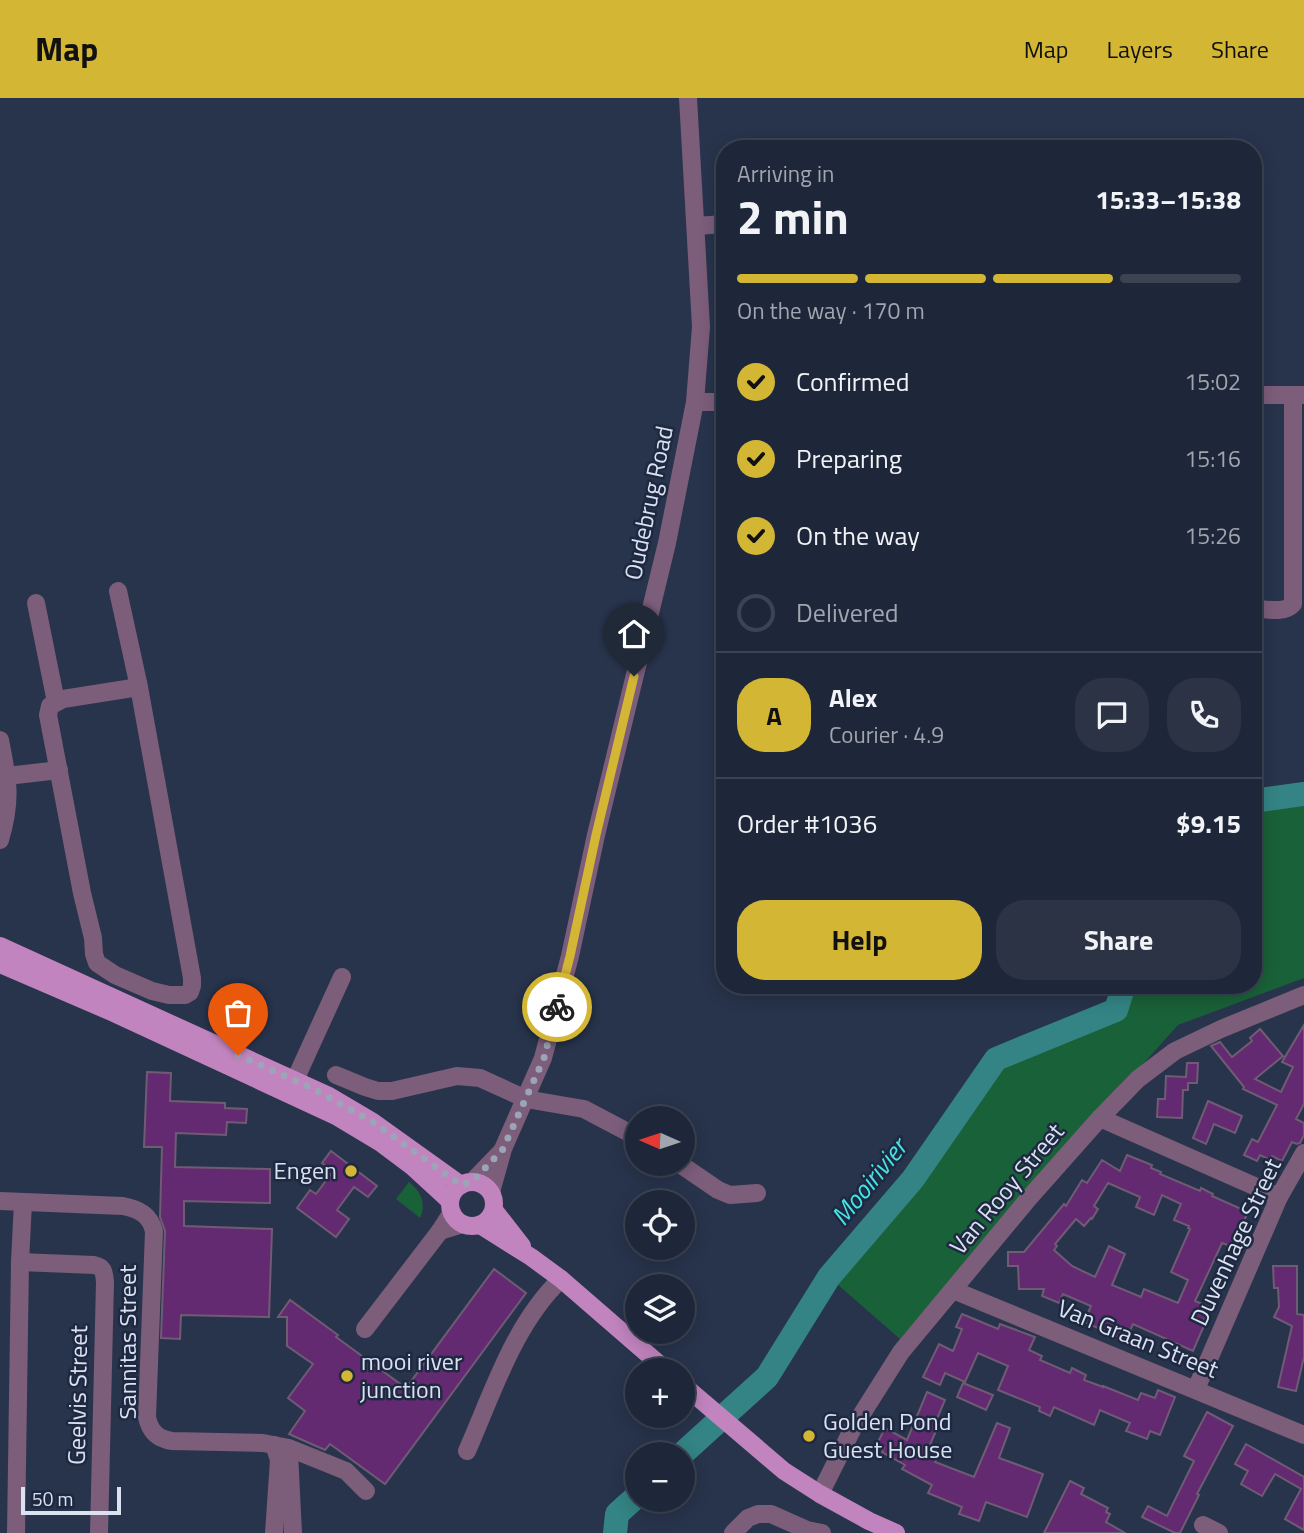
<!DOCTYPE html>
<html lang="en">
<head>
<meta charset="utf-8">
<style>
  body { margin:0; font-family:"Titillium Web",sans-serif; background:#2b3344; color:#f1f3f6; height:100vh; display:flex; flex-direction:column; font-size:26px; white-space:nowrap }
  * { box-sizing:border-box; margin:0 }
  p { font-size:23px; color:#a1a5ae }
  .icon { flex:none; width:38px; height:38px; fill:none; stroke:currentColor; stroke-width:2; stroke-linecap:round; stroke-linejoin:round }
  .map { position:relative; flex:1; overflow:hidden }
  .drawer { position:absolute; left:716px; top:42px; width:546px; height:854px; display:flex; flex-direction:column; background:#1e2739; border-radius:28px; box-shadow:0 4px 18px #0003,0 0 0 2px #3c4453 }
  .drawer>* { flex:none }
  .needle { width:46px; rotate:273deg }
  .controls { position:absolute; left:625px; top:1008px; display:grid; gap:14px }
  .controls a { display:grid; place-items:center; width:70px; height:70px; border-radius:50%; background:#1e2739; box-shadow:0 4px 18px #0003,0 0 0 2px #3c4453; font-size:35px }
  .scale { position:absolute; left:21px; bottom:18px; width:100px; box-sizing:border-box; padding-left:7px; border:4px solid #dae2f2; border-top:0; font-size:19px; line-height:24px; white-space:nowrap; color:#dae2f2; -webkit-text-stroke:5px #1e2941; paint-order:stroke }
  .pin { position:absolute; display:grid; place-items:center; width:60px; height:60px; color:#fff; margin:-72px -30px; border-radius:50% 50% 50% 0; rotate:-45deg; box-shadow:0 0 7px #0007 }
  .pin .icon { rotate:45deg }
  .courier { position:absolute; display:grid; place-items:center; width:70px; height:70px; margin:-35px; border:5px solid #d4b635; border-radius:50%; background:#fff; color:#222; box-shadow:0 2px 9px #0007 }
  .overview em { font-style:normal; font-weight:700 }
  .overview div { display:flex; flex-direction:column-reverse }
  .overview { display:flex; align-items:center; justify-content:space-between; height:119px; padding:0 21px }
  h1 { font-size:46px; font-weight:700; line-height:52px }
  .bar { display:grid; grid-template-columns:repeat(4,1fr); gap:10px 7px; align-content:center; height:84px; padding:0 21px }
  .bar i { height:9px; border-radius:5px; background:#3c4453 }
  .bar .current { background:#d4b635 }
  .bar p { grid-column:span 4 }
  .line { display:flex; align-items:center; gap:18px; padding:0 21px; border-top:2px solid #3c4453 }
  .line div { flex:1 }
  .round { display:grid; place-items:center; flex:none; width:74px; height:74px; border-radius:28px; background:#2b3344 }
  ol { padding:0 21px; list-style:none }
  li { display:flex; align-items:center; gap:21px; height:77px }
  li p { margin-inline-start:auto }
  li .icon { padding:7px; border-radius:50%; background:#d4b635; color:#111; stroke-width:4 }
  li:last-child { color:#a1a5ae }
  li i { width:38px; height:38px; border:4px solid #3c4453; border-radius:50% }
  .action { display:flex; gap:14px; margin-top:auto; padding:14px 21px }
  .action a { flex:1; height:80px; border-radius:28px; background:#d4b635; color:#111; font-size:28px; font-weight:700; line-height:80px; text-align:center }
  .action a+a { background:#2b3344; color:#f1f3f6 }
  header { display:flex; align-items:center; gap:42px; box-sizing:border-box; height:98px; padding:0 35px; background:#d4b635; color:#111 }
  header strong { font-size:33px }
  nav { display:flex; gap:38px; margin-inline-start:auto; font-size:24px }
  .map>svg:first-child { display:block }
</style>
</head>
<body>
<header>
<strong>Map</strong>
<nav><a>Map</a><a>Layers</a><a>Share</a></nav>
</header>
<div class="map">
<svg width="1304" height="1435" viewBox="0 0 1304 1435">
  <rect width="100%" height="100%" fill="#28344c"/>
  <g fill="#196138">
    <path d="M1304,696V880L1178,927L987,1140L900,1241L829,1179L913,1081L996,961L1116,912L1124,887H1253V703Z"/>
    <path d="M409,1084C420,1093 427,1105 420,1120L396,1101Z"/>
  </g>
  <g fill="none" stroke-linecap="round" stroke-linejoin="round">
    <g stroke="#348485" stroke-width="24">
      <path d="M1253,703L1304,696"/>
      <path d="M682,1356L767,1279L829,1179L913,1081L996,961L1116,912L1124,887"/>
      <path d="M615,1435L617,1416L637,1398"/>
    </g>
  </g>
  <g fill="#642a71" stroke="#6f5b74" stroke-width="2" fill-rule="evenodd">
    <path d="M1304,927V1006L1296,1021L1304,1025V1037L1300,1045L1297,1046L1292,1044L1282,1063L1272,1058L1270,1062L1260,1057L1257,1063L1244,1057L1252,1041L1258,1044L1277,1007L1243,991L1244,989L1211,948L1220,944L1232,959L1252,943L1250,940L1260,931L1283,958L1255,981L1281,994L1293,969L1282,964Z"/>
    <path d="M1187,965H1198L1197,985H1188V992H1183L1182,1020L1157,1019L1158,1001H1165L1166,978L1186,979Z"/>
    <path d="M147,974L171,975L170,1003L225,1005V1010L247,1011L246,1025L227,1024L226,1037L176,1035L175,1069L270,1071V1105L184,1103V1128L272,1131L269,1219L181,1217L180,1241L161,1240L165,1133L160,1119L162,1049H144Z"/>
    <path d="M1208,1003L1242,1018L1235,1035L1214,1026L1206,1046L1193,1040Z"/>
    <path d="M331,1053L377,1088L368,1099L354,1089L337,1112L349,1121L336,1139L297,1110L310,1092L316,1096L333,1073L322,1065Z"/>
    <path d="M1127,1057L1152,1067L1151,1070L1161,1074L1160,1076L1200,1093L1201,1090L1213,1096L1212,1098L1248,1114L1240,1132L1249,1136L1242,1152L1222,1145L1195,1203L1210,1209L1204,1222L1206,1223L1193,1253L1133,1226L1126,1242L1084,1224L1091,1208L1063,1196L1059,1205L1042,1198L1044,1191H1019L1018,1168H1008V1154H1024L1064,1106L1066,1108L1082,1082L1087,1085L1102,1062L1120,1073ZM1108,1085L1140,1099L1136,1109L1154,1117L1162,1097L1181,1106L1174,1122L1189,1128L1188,1130L1190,1131L1171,1174L1188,1182L1178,1205L1144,1191L1141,1199L1112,1187L1125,1156L1109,1148L1095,1179L1072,1168L1054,1152L1057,1148L1055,1146L1076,1121L1084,1128L1091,1120L1092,1121L1098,1111L1094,1108Z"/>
    <path d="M1273,1168H1297V1216L1304,1217V1259L1296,1293L1278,1289L1292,1228L1274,1219L1279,1209L1278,1190H1274Z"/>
    <path d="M494,1171L526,1195L385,1386L330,1346L325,1352L289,1336L305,1313L288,1300L313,1266L287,1248V1219H278L290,1202L338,1237L336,1239L406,1290Z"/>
    <path d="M962,1216L998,1231L1000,1226L1035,1239L1029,1252L1042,1258L1040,1262L1070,1275L1072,1270L1086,1277L1084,1282L1103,1289V1288L1138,1302L1141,1295L1155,1300L1158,1292L1175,1299L1160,1337L1150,1333L1147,1341L1126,1333L1130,1325L1100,1312L1094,1327L1054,1309L1050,1318L1039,1313L1040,1309L998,1292L1008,1268L978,1255L965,1284L945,1275L940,1287L923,1279L939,1246L953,1253L962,1231L956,1229Z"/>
    <path d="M963,1285L993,1297L986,1312L957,1299Z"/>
    <path d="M927,1294L945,1302L936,1323L940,1324L928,1351L939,1356L935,1364L974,1379L997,1325L1010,1330L999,1360L1043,1376L1027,1419L986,1404L979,1423L959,1416L962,1409L928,1395L932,1387L902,1371L905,1367L882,1354L884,1350L877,1346L885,1330L907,1342Z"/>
    <path d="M1207,1314L1233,1328L1197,1396L1199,1397L1180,1435H1175L1142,1419L1148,1408L1167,1418L1194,1363L1184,1358Z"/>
    <path d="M1246,1346L1304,1379V1432L1285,1421L1301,1391L1275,1376L1262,1398L1241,1386L1248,1373L1235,1366Z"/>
    <path d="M1070,1383L1084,1390L1081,1396L1108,1410L1106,1414L1110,1416L1106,1424L1125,1435H1044Z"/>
  </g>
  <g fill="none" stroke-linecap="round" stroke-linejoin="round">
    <g stroke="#7c5d7a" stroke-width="18">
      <path d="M696,128L724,126"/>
      <path d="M1253,297H1304"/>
      <path d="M695,304H724"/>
      <path d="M118,493L139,589L192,880V888L190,894L185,897H169L152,893L115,877L97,865L94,856L93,840L82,795L48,617L50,608L63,601L139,589"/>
      <path d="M36,505L56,604"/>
      <path d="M1253,510C1265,511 1285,516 1293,506V297"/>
      <path d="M0,642C8,682 12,701 0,742"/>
      <path d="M7,678L59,672"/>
      <path d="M336,977L365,989L378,993H392L457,978L480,980L526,1001L584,1011L637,1039"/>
      <path d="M295,982L342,879"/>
      <path d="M1100,1020L1279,1099"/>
      <path d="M680,1066L718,1092L730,1097L757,1095"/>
      <path d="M473,1083L501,1054"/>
      <path d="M491,1094L503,1051L543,960L570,858L596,737L667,445L695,304L701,229L688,0"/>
      <path d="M0,1103L123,1108C139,1111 150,1117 154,1133L147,1319C150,1334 158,1341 172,1343L263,1345L289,1350L346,1373L366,1393"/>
      <path d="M452,1114L440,1133L463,1126"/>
      <path d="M20,1164L94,1167C104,1169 104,1174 105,1184L99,1435"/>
      <path d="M953,1192L1304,1337"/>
      <path d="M365,1231L440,1133"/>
      <path d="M1196,1291L1279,1099L1304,1055"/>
      <path d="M467,1353C493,1294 514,1226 561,1181"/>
      <path d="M289,1355L293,1435"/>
      <path d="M820,1396L853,1330L901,1254L1029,1100L1100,1020L1138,981L1175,953L1221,931L1304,897"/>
      <path d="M1203,1427L1219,1435"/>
      <path d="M16,1435L20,1164L23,1104"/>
      <path d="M274,1435L279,1362L274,1347"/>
      <path d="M733,1435L748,1420L758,1416H771L807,1432L822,1435"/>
    </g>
    <g stroke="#c284bf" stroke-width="18">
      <path d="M0,848L329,998L373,1024L461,1087"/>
      <path d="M0,866L114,915L336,1018L381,1045L413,1069L450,1103"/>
      <circle cx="472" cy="1106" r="22"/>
      <path d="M494,1112L522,1148"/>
      <path d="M480,1127L531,1159L561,1181L666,1272"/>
      <path d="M682,1286L784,1373L820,1396L869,1423L896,1435"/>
    </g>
  </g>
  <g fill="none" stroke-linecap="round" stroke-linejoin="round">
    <path stroke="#9ca5b8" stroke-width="7" stroke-dasharray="0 12.6" d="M238,957L312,990L373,1024L461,1087L473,1083L503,1051L544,960L557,909"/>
    <path stroke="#d4b635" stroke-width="9" d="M557,909L570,858L596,737L634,578"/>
  </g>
  <g fill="#d4b635" stroke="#1e2941" stroke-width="2.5">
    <circle cx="351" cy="1073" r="7"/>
    <circle cx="347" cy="1278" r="7"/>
    <circle cx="809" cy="1338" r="7"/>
  </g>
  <g text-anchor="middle" stroke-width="5" stroke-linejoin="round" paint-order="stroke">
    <g font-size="24" fill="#dae2f2" stroke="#1e2941">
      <text transform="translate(649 405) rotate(-78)" y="8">Oudebrug Road</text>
      <text transform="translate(1007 1091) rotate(-50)" y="8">Van Rooy Street</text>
      <text transform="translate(1236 1144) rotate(-65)" y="8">Duvenhage Street</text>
      <text transform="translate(1138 1241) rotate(22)" y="8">Van Graan Street</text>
      <text transform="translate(128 1244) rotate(-90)" y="8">Sannitas Street</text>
      <text transform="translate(78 1297) rotate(-89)" y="8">Geelvis Street</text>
    </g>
    <g font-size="24" fill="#dae2f2" stroke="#1e2941" text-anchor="start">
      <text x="337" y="1081" text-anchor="end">Engen</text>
      <text x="361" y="1272">mooi river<tspan x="361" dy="28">junction</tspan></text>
      <text x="823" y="1332">Golden Pond<tspan x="823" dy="28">Guest House</tspan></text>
    </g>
    <g font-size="26" font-style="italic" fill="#47e4e6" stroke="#1e2941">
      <text transform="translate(869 1084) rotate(-51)" y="9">Mooirivier</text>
    </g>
  </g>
</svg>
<div class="controls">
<a><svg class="needle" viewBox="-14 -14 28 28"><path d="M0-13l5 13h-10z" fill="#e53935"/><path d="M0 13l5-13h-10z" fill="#a1a5ae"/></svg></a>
<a><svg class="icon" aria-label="locate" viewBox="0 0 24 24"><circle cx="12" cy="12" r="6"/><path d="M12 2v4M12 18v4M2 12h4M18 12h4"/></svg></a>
<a><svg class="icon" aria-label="layers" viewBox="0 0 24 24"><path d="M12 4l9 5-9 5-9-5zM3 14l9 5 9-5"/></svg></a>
<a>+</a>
<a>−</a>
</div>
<div class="scale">50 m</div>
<div class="pin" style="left:238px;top:957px;background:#ea580c"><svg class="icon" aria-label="bag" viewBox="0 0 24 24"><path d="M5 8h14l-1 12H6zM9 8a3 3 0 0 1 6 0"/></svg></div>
<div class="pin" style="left:634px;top:578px;background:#1f2937"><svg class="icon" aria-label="home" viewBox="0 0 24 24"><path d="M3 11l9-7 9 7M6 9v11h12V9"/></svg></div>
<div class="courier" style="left:557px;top:909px"><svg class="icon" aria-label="bike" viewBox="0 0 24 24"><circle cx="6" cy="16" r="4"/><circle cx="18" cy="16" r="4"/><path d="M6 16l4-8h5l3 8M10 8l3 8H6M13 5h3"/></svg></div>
<section class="drawer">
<div class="overview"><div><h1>2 min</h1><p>Arriving in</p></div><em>15:33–15:38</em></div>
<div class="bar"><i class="current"></i><i class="current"></i><i class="current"></i><i></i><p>On the way · 170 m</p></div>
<ol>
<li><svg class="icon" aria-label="check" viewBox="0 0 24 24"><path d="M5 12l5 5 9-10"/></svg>Confirmed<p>15:02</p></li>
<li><svg class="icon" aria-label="check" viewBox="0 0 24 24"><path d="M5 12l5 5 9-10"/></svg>Preparing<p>15:16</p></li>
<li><svg class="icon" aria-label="check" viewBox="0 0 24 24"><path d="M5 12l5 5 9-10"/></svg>On the way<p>15:26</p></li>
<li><i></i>Delivered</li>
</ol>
<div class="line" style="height:126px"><b class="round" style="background:#d4b635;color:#111">A</b><div><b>Alex</b><p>Courier · 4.9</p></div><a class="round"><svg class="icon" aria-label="chat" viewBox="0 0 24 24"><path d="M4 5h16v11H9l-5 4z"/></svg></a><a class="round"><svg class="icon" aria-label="phone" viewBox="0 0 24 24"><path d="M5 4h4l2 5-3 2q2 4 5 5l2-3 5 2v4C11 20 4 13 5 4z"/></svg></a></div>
<div class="line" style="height:91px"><div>Order #1036</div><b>$9.15</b></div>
<div class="action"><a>Help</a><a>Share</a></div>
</section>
</div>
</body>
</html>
